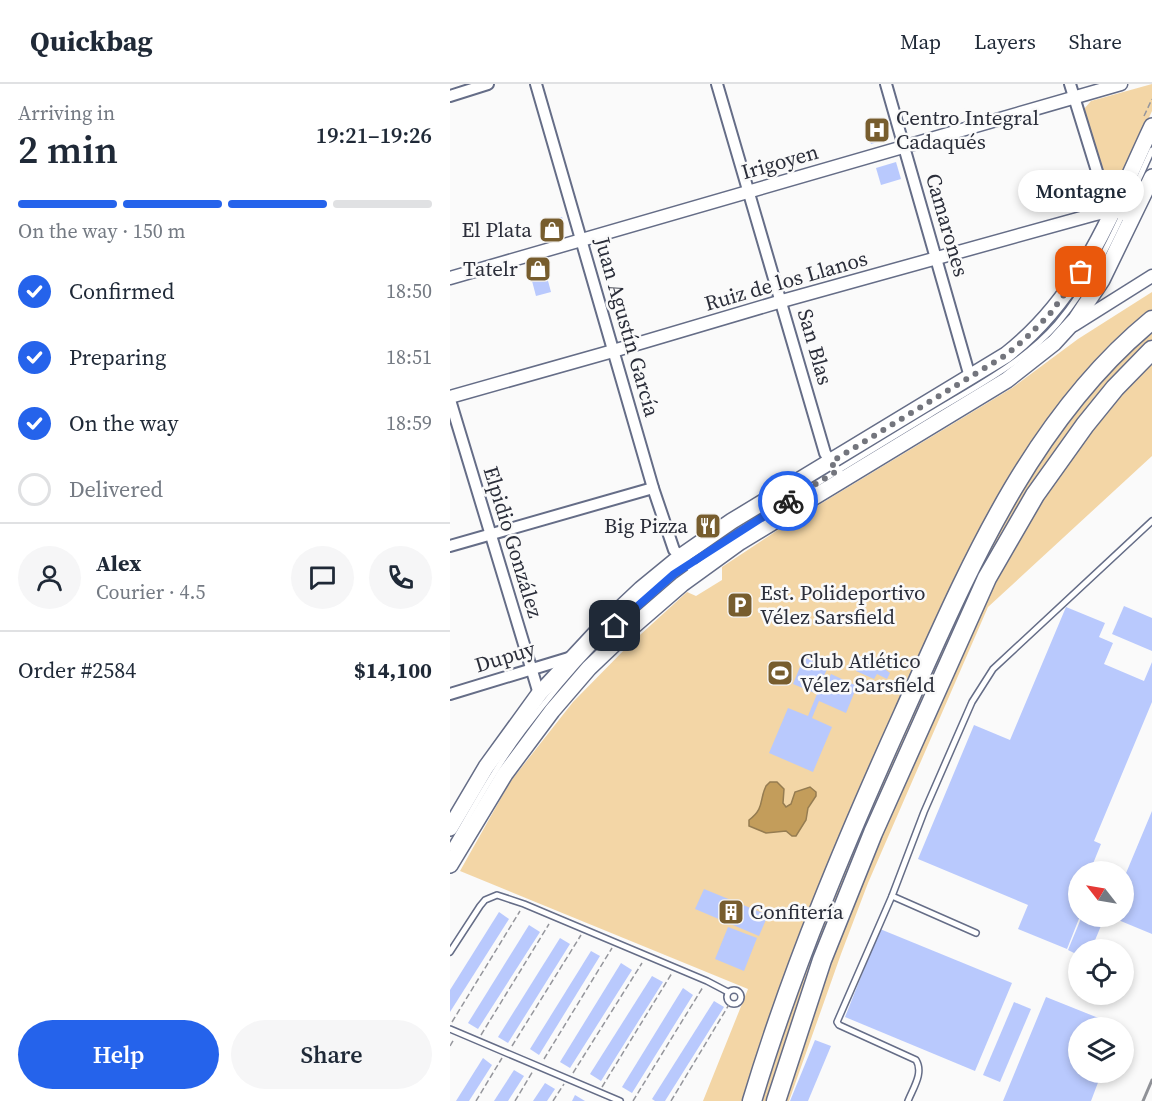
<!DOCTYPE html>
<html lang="en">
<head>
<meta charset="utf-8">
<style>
  body { margin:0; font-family:"Source Serif 4",serif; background:#f6f6f7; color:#1f2937; height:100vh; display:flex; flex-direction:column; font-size:22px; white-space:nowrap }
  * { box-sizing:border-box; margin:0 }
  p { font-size:20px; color:#747a83 }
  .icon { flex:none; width:33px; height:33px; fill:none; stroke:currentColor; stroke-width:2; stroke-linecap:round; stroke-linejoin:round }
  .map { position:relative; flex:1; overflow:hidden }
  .sheet { display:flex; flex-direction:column; background:#fff; width:450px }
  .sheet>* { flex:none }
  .needle { width:39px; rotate:301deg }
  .buttons { position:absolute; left:618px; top:777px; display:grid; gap:12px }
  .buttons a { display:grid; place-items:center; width:66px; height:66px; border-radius:50%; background:#fff; box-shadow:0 3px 9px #0003; font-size:30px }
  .pin { position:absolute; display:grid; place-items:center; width:51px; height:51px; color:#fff; margin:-26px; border-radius:12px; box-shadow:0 3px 9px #0006 }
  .courier { position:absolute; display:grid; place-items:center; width:60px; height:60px; margin:-30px; border:4px solid #2563eb; border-radius:50%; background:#fff; color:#222; box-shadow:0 2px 8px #0007 }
  .bubble { position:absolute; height:42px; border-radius:21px; background:#fff; box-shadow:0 3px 9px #0003; font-size:20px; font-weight:600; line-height:42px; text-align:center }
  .overview em { font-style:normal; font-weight:600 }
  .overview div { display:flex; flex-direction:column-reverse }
  .overview { display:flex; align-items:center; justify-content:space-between; height:102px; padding:0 18px }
  h1 { font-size:39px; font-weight:600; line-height:45px }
  .bar { display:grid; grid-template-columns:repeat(4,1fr); gap:9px 6px; align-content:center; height:72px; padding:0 18px }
  .bar i { height:8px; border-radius:4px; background:#e0e1e3 }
  .bar .on { background:#2563eb }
  .bar p { grid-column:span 4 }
  .line { display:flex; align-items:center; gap:15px; padding:0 18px; border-top:2px solid #e0e1e3 }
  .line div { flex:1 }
  .round { display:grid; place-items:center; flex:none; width:63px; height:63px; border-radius:32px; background:#f6f6f7 }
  ol { padding:0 18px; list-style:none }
  li { display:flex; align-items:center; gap:18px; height:66px }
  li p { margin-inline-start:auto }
  li .icon { padding:6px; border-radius:50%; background:#2563eb; color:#fff; stroke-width:4 }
  li:last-child { color:#747a83 }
  li i { width:33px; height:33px; border:3px solid #e0e1e3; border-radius:50% }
  .action { display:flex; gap:12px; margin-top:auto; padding:12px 18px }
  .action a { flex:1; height:69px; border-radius:36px; background:#2563eb; color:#fff; font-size:24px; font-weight:600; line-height:69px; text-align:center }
  .action a+a { background:#f6f6f7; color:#1f2937 }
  header { display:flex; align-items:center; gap:36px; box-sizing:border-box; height:84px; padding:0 30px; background:#fff; border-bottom:2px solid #e0e1e3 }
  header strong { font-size:28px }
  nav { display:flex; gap:33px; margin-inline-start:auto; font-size:21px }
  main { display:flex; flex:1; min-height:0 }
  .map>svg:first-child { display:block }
</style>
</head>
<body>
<header>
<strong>Quickbag</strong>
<nav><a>Map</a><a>Layers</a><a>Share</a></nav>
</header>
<main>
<section class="sheet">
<div class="overview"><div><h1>2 min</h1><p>Arriving in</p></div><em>19:21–19:26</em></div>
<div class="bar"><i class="on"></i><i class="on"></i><i class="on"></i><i></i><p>On the way · 150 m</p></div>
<ol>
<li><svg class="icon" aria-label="check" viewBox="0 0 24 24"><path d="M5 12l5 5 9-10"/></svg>Confirmed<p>18:50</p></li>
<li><svg class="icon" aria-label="check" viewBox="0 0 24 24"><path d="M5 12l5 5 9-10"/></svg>Preparing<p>18:51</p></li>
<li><svg class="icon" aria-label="check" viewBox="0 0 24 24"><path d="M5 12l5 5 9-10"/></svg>On the way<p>18:59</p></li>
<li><i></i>Delivered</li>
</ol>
<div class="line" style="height:108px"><a class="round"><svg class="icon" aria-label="person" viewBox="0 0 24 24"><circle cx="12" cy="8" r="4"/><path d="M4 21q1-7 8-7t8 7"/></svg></a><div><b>Alex</b><p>Courier · 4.5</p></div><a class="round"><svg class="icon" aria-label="chat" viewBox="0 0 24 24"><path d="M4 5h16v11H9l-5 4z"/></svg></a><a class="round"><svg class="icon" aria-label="phone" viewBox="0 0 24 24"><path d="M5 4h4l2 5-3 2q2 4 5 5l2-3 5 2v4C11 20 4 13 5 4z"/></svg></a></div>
<div class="line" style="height:78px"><div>Order #2584</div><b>$14,100</b></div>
<div class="action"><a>Help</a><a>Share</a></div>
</section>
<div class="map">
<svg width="702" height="1017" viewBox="0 0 702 1017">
  <rect width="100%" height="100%" fill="#fafafa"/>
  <g fill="#f3d6a6">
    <path d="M702,0V27L668,100L664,103L658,102L653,98L634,25L641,17Z"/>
    <path d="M702,208V372L538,523L418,799L391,870L339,1017H253L298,905L10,787L60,698L123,618L179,561L237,508L246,512L272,496V483L334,442L562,304L628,255Z"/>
  </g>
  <path fill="#c39d5b" stroke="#957c51" stroke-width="1.5" d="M327,698L334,705L333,719L336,723L341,720L345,708L360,703L366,708V712L358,724L356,736L346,752H342L336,747L316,749L299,742V736C315,724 309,716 316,702L320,698Z"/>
  <g fill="#b9c9fd">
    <path d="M434,37L438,49L434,56L421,60L416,43Z"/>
    <path d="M446,78L451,95L431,101L426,84Z"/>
    <path d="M112,133L115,143L111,150L93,155L89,140Z"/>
    <path d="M93,178L101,208L86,212L78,182Z"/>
    <path d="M674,522L702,534V567L662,550Z"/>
    <path d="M616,523L655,539L649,553L663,559L654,580L694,597L702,578V618L644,757L651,760L642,782L650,785L649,788H628V832H630L617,865L568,845L578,821L468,775L524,641L560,656Z"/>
    <path d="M418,571L432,577V583L440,589L437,595L427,590L424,595L406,587L407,575Z"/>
    <path d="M354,573L378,583L370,601L375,603L381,590L407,602L396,629L369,617L362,634L382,643L363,688L319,669L338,624L358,632L367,610L343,600Z"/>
    <path d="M702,727V850L661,833L674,832V794Z"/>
    <path d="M254,805L318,831L309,852L245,825Z"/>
    <path d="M49,828L59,835L0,928V906Z"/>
    <path d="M632,832H655L641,866H628V871L618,866Z"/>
    <path d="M79,841L90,848L28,945L18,939Z"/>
    <path d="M278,843L307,854L294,887L265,875Z"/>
    <path d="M430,845L562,899L525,987L395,933Z"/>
    <path d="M110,854L120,860L58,959L48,953Z"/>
    <path d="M141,867L150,872L89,971L80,965Z"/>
    <path d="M171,879L182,886L120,984L110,978Z"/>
    <path d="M202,892L213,898L151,997L140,990Z"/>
    <path d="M233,904L243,911L182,1009L172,1003Z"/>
    <path d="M596,913L671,943L628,944V988H652L641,1017H553Z"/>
    <path d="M264,917L274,923L215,1017H205L202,1015Z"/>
    <path d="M564,918L581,925L550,998L533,991Z"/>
    <path d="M365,956L381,962L358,1017H340Z"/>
    <path d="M33,974L42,981L19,1017H6Z"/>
    <path d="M64,986L74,992L58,1017H44Z"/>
    <path d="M95,999L105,1005L97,1017H83Z"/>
    <path d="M125,1011L135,1017H122Z"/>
  </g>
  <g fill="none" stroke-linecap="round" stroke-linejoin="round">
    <g stroke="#656d87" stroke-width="8">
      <g id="service">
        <path d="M0,764C23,725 45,684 73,647C115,591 164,536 220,493C244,475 271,459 297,443C357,405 418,368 479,331C523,304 573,279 607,240C650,189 674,126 702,66"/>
        <path d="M442,812L526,849"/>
        <path d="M0,868L30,822L35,816L47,811L74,820L257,897L278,908"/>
        <circle cx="284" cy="913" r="7"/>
        <path d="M0,945L170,1017"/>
        <path d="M458,1017C463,1004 474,989 466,976L389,941L387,938L442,812L474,728L522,618L543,585L702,437"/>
      </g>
    </g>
    <g stroke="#656d87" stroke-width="14">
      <g id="minor">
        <path d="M86,0L203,404L224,466L247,488"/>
        <path d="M267,0L375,369L392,396"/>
        <path d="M436,0L520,293"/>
        <path d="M620,0L654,110L663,126"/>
        <path d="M0,12L38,0"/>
        <path d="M0,316L89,610"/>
        <path d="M0,462L203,404"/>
        <path d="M0,610L122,573"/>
      </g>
    </g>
    <g stroke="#656d87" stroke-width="15">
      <g id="tertiary">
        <path d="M0,194L671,0"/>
        <path d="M624,241L702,192"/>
        <path d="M0,313L163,267L332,217L642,131L663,126L683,133"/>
      </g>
    </g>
    <g stroke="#656d87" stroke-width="18">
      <g id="primary">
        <path d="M0,744L36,683L89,610L157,537L191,505L230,473L282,437L556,271C633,211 662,127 702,42"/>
        <path d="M0,781L55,690L102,627L139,584L180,545L232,500L290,458L557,296L604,259L626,235L652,196L702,93"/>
      </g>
    </g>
    <g stroke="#656d87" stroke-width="21">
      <g id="motorway">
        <path d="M302,1017C342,884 396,756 453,630C517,488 579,337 702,236"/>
        <path d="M326,1017L372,876L423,749L537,494L585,411L635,341L665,304L702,266"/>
      </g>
    </g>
    <g stroke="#95969c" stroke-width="1.5" stroke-dasharray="6 3" stroke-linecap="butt">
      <path d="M694,32L702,15"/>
      <path d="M2,938L70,827"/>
      <path d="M31,951L99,840"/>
      <path d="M0,962L4,955"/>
      <path d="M62,962L131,851"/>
      <path d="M94,975L162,864"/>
      <path d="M123,989L192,879"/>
      <path d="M152,1003L222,889"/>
      <path d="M26,1017L52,974"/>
      <path d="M65,1017L83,987"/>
      <path d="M103,1017L114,1000"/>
      <path d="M183,1017L253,903"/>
      <path d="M221,1017L280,919"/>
    </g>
    <use href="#service" stroke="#fff" stroke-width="5"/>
    <use href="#minor" stroke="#fff" stroke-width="10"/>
    <use href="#tertiary" stroke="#fff" stroke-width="12"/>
    <use href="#primary" stroke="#fff" stroke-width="15"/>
    <use href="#motorway" stroke="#fff" stroke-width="18"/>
    <path stroke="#8f9197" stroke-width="3" d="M693,1017L702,996"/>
  </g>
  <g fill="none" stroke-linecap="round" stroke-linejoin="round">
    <path stroke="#73757d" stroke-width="6" stroke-dasharray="0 10.8" d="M338,417L387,387L381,378L556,271L576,254L599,231L631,188"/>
    <path stroke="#2563eb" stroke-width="8" d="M165,542L224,490L338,417"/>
  </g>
  <defs>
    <g id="hospital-square" transform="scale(1.35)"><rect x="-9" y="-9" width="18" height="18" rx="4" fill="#775d2e" stroke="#fafafa"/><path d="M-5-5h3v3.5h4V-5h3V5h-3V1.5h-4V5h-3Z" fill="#fff"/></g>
    <g id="shop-square" transform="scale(1.35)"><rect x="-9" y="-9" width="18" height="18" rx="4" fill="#775d2e" stroke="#fafafa"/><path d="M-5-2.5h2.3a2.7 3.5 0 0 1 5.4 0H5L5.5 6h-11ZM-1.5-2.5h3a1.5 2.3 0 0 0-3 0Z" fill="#fff"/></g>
    <g id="restaurant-square" transform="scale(1.35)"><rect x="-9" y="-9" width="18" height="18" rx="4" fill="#775d2e" stroke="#fafafa"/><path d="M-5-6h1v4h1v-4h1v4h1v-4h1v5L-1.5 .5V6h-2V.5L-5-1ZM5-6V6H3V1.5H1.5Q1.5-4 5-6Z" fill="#fff"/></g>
    <g id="parking-square" transform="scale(1.35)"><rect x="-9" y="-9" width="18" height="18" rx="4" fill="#775d2e" stroke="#fafafa"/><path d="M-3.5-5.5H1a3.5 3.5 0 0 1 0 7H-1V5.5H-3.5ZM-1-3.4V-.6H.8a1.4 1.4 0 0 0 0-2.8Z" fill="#fff"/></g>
    <g id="stadium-square" transform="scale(1.35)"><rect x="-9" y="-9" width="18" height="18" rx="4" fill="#775d2e" stroke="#fafafa"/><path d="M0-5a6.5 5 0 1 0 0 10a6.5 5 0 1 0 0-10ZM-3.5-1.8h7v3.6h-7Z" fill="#fff"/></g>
    <g id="building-square" transform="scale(1.35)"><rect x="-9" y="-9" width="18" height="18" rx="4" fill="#775d2e" stroke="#fafafa"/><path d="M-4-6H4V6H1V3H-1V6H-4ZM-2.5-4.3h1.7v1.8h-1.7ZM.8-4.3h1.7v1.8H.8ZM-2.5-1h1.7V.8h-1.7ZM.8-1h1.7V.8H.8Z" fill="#fff"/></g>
  </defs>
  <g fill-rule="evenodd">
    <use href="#hospital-square" x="427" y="46"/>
    <use href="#shop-square" x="102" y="146"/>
    <use href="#shop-square" x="88" y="185"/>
    <use href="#restaurant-square" x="258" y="442"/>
    <use href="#parking-square" x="290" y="521"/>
    <use href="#stadium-square" x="330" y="589"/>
    <use href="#building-square" x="281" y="828"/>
  </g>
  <g text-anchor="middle" stroke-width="5" stroke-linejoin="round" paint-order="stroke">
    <g font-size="21" fill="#2b2e3a" stroke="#fafafa" text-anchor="start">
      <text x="446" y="41">Centro Integral<tspan x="446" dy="24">Cadaqués</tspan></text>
      <text x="82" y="153" text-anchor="end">El Plata</text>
      <text x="68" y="192" text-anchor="end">Tatelr</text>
      <text x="238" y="449" text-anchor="end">Big Pizza</text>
      <text x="310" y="516">Est. Polideportivo<tspan x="310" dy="24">Vélez Sarsfield</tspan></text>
      <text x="350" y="584">Club Atlético<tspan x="350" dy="24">Vélez Sarsfield</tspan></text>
      <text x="300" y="835">Confitería</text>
    </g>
    <g font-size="21" fill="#2b2e3a" stroke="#fafafa">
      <text transform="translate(330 78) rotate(-16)" y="7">Irigoyen</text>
      <text transform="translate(497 141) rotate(74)" y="7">Camarones</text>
      <text transform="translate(336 197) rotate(-16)" y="7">Ruiz de los Llanos</text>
      <text transform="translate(177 243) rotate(74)" y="7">Juan Agustín García</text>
      <text transform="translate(365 263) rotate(74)" y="7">San Blas</text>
      <text transform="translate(63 458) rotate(73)" y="7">Elpidio González</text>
      <text transform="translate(55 573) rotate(-17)" y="7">Dupuy</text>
    </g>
  </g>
</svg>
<div class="buttons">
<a><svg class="needle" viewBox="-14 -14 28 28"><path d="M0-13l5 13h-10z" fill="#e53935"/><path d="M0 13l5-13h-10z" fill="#747a83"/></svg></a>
<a><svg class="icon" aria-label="locate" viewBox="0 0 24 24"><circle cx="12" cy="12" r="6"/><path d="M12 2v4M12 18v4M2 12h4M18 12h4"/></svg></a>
<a><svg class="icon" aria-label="layers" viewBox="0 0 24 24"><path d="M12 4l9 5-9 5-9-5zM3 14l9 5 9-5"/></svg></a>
</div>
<div class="pin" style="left:631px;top:188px;background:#ea580c"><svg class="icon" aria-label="bag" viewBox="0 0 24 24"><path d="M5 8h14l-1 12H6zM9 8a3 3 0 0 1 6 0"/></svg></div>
<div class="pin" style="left:165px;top:542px;background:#1f2937"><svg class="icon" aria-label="home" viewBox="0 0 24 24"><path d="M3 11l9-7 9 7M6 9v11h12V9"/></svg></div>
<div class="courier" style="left:338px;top:417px"><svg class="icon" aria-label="bike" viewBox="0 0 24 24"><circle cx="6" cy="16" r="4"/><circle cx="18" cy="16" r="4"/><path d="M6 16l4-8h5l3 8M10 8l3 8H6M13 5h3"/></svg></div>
<div class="bubble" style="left:568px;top:86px;width:126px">Montagne</div>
</div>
</main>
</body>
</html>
